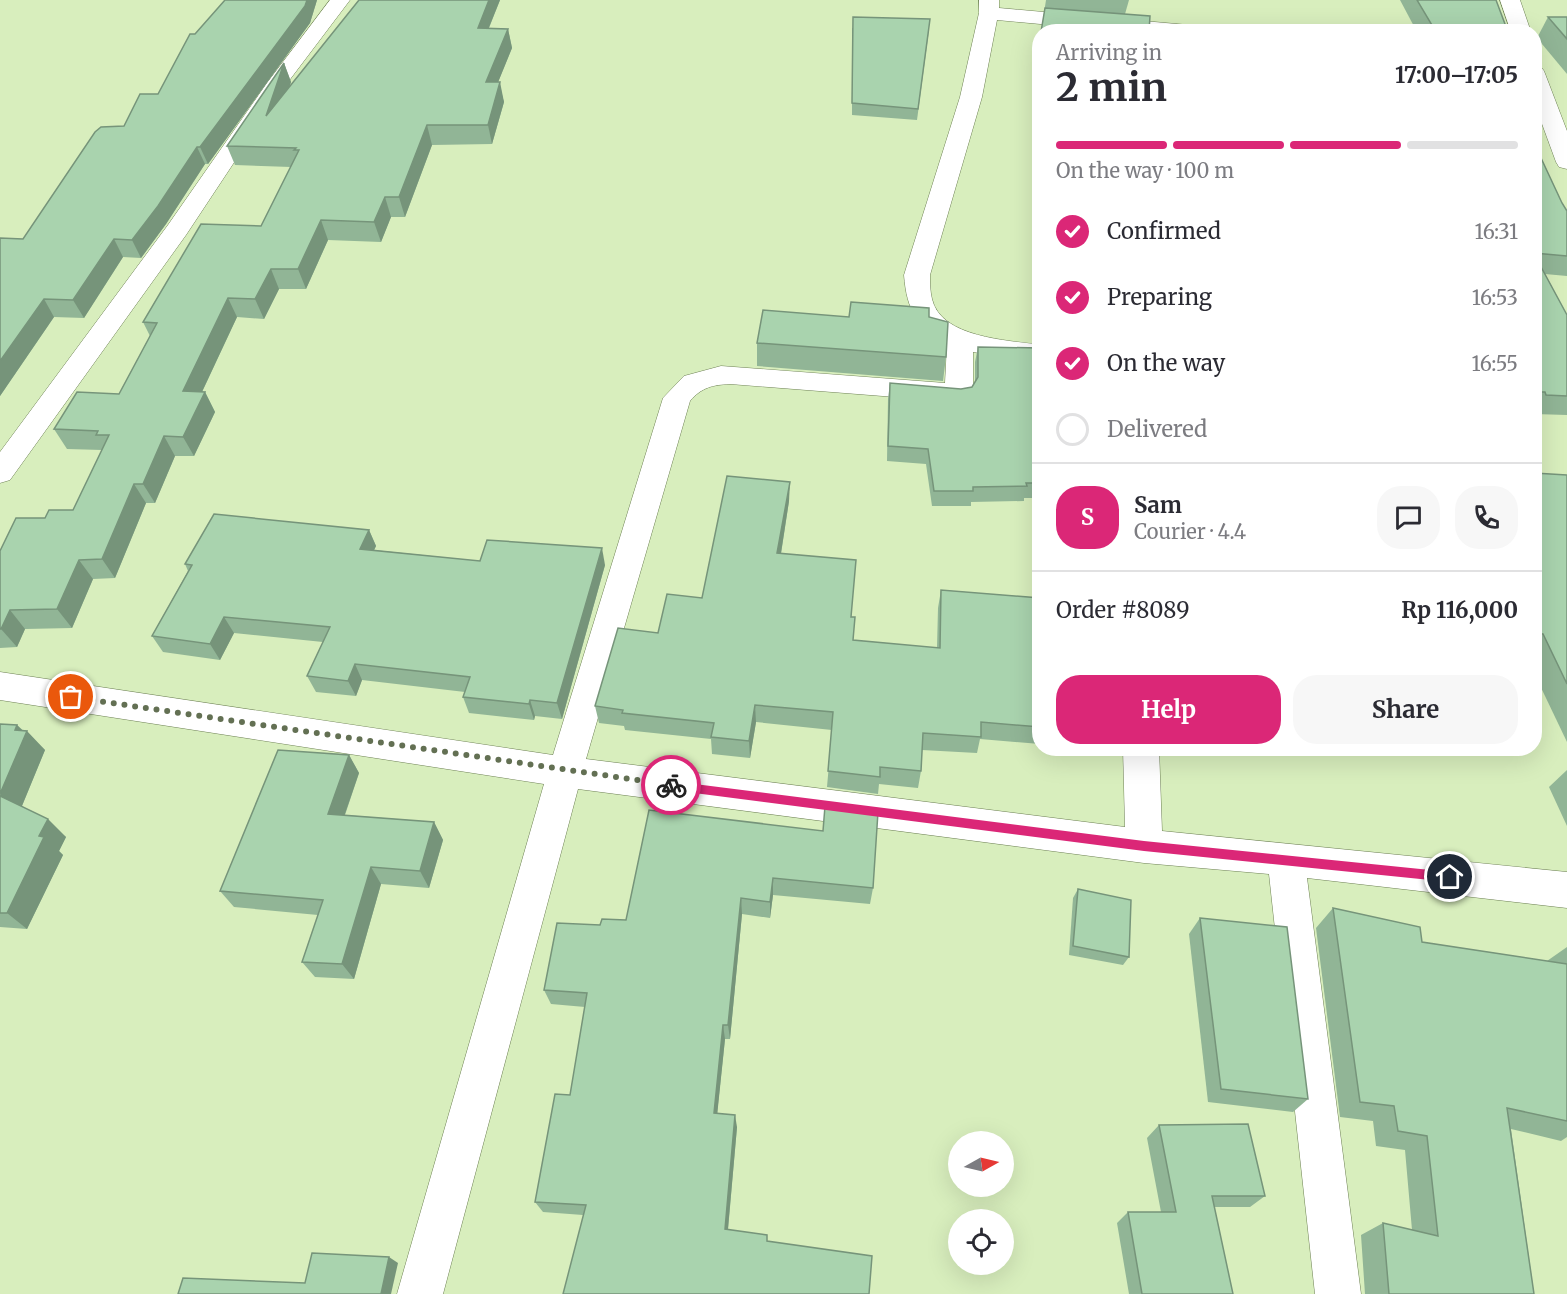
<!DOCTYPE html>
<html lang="en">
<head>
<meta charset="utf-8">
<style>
  body { margin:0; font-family:Merriweather,serif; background:#f7f7f7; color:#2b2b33; height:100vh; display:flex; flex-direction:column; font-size:22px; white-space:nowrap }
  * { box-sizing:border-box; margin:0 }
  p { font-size:20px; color:#7c7c81 }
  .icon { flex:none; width:33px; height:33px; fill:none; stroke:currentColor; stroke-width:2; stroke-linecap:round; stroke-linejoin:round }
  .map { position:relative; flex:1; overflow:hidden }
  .panel { position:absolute; left:1032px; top:24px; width:510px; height:732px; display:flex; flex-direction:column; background:#fff; border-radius:24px; box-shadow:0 6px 24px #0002 }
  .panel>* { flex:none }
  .needle { width:39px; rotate:82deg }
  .buttons { position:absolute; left:948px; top:1131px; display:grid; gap:12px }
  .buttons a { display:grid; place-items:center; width:66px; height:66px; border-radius:50%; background:#fff; box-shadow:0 6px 24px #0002; font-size:30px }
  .pin { position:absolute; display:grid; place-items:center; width:51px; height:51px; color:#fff; margin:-26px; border:3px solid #fff; border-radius:50%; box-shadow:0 2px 6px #0007 }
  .courier { position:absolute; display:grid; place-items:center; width:60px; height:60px; margin:-30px; border:4px solid #db2777; border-radius:50%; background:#fff; color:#222; box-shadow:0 2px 8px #0007 }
  .headline em { font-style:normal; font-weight:700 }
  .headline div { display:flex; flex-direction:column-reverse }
  .headline { display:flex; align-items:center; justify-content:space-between; height:102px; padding:0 24px }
  h1 { font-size:39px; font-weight:700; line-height:45px }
  .bar { display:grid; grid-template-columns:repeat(4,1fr); gap:9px 6px; align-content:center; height:72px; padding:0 24px }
  .bar i { height:8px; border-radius:4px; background:#e1e1e2 }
  .bar .on { background:#db2777 }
  .bar p { grid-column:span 4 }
  .line { display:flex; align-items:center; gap:15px; padding:0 24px; border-top:2px solid #e1e1e2 }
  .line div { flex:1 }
  .round { display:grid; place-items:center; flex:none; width:63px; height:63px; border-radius:24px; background:#f7f7f7 }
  ol { padding:0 24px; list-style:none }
  li { display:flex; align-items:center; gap:18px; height:66px }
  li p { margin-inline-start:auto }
  li .icon { padding:6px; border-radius:50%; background:#db2777; color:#fff; stroke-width:4 }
  li:last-child { color:#7c7c81 }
  li i { width:33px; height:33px; border:3px solid #e1e1e2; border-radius:50% }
  .primary-button { display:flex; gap:12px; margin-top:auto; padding:12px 24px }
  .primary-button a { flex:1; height:69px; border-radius:24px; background:#db2777; color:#fff; font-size:24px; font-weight:700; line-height:69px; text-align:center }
  .primary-button a+a { background:#f7f7f7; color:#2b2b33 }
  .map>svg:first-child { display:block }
</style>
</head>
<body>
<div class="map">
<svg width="1567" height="1294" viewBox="0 0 1567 1294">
  <rect width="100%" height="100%" fill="#d8eebd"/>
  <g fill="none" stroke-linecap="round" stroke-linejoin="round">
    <g stroke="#6e8155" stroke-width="1">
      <g id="minor">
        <path d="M330,0H350L282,90L186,235L10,480L0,483V452L168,225L267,83Z"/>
        <path d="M979,0H999V8L1199,26L1209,32H1127L997,20L982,97L930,275C930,283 930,291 932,299C941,338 1008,340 1040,345V363L973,352V393L969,400L959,402L730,384C713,385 702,387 690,401L586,759L1125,827L1123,748H1159L1162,831L1567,872V908L1307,878L1361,1294H1315L1269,874L1144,863L578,789L443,1294H397L544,784L0,700V672L553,755L663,398L684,376L721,366L945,383L947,344C917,323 907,313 904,275L960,97L979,13Z"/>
        <path d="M1500,0H1520L1531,32H1511Z"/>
        <path d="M1534,65L1541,67L1544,71L1567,131V169L1559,167L1556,162L1534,102Z"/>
      </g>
    </g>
    <use href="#minor" fill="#fff" fill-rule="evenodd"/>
  </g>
  <g fill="#91b596">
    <path d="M225,0H317L310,23L208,164H205L166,224L141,258L123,257L84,318L54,317L0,396V238L23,239L124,126L158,94Z"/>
    <path d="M359,0H500L489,28L508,29L512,48L498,82L504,102L492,144L432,145L405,217H391L381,242L328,240L306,289H279L264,319L237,317L202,392H205L215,412L194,456H175L155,503H146L115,578L93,579L72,628L25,629L17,647L0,648V551L45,518L73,510L102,450L67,449L54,429L119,394L150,336L143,322L261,226L291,167L235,165L227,146L284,63L291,82L289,88Z"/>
    <path d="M1046,0H1129L1125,14L1041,32Z"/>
    <path d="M1400,0H1496L1508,32H1417Z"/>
    <path d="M1548,17H1567V74L1537,38Z"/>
    <path d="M852,28L929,30L917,120L852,115Z"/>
    <path d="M1040,42V60H1037Z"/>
    <path d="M1534,143L1562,203L1567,211V276L1545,274L1567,315V415L1534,414Z"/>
    <path d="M849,317H929L946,357L943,381L757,366V343Z"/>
    <path d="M978,347L1040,348V498H1024V501L971,502V506H932L926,464L887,461L888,399L890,383L961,389L972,387L975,382V362Z"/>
    <path d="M1534,473L1567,475V742L1534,673Z"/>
    <path d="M789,501L781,554L851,617L853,640L937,648L938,608L941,590L1040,598V744L980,739L977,753L922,750L921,771L918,788L879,784L878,794L827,787L832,730L756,722L750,758L712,754L711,739L625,730L624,726L599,723L595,706L658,633L702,598Z"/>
    <path d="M369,530L376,546L374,550L480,561L605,565L562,719L535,716L534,720L469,713L463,697L465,692L362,680L356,696L316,692L307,676L323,642L234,633L220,660L163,652L152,636L188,571L185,564Z"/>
    <path d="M0,724L17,725L45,750L22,806L66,837L59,851L63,855L27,929L0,927Z"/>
    <path d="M349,755L359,773L345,815L434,822L443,840L429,888L381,884L354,979L315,977L302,962L318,915L234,907L220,891Z"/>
    <path d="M1567,770V826L1549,787Z"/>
    <path d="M649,810L873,888L870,904L773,895L770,918L742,914L730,1039H725L717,1114L737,1127L728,1230L768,1242L869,1294L583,1215L543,1212L535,1202L570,1095L585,1007L551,1004L544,990L600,925L626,920Z"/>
    <path d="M1078,889L1129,957L1123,965L1069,955L1073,898Z"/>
    <path d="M1333,908L1422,942L1547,961L1567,947V1137L1561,1141L1511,1129L1534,1294H1365L1361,1235L1383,1223L1412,1230L1405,1150L1376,1146L1373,1121L1340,1117L1316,928Z"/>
    <path d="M1200,918L1308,1099L1293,1112L1208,1102L1189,934Z"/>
    <path d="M1159,1125L1265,1196L1250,1207H1214L1233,1294H1129L1117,1223L1128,1212H1161L1147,1138Z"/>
  </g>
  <g fill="#76947a">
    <path d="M307,0H317L310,23L208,164L200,147Z"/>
    <path d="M489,0H500L481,47L478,28Z"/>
    <path d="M508,29L512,48L490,102L486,82Z"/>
    <path d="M284,63L291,82L273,136L266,116Z"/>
    <path d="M500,82L504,102L492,144L488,125Z"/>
    <path d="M427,125L432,145L405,217L399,197Z"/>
    <path d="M197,147L205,164L166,224L141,258L132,240Z"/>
    <path d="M385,197L391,217L381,242L374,222Z"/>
    <path d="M321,220L328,240L306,289L298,269Z"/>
    <path d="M114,239L123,257L84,318L73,300Z"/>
    <path d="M271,269L279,289L264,319L255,299Z"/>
    <path d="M228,298L237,317L193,411L183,391Z"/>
    <path d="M44,299L54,317L0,396V361Z"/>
    <path d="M205,392L215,412L194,456L183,437Z"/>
    <path d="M164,436L175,456L155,503L143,484Z"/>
    <path d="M790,482L789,501L778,572L777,553Z"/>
    <path d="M134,484L146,503L115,578L102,559Z"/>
    <path d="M369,530L376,546L367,565L360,549Z"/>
    <path d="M602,548L605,565L562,719L557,703Z"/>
    <path d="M79,560L93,579L72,628L57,609Z"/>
    <path d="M10,610L25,629L17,647L1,629Z"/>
    <path d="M224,617L234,633L220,660L210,644Z"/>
    <path d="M355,664L362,680L356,696L348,681Z"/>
    <path d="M530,700L535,716L534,720L529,704Z"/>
    <path d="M755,705L756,722L750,758L749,741Z"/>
    <path d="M17,725L26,734L27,731L45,750L19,813L0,796L15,730Z"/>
    <path d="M349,755L359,773L339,831L328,814Z"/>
    <path d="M48,819L66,837L59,851L63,855L27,929L7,913L39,836Z"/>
    <path d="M434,822L443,840L429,888L420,871Z"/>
    <path d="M371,867L381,884L354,979L342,964Z"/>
    <path d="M773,878V895L770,918V902Z"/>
    <path d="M741,898L742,914L730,1039L728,1025Z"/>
    <path d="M723,1025L725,1039L716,1126L714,1113Z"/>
    <path d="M735,1115L737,1127L727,1239L725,1229Z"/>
    <path d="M389,1257L398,1263L391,1294H381Z"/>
  </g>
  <g fill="#a9d3ae" stroke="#76947a" stroke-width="1.5">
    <path d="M225,0H307L305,6L200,147H197L158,206L132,240L114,239L73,300L44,299L0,361V238L23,239L95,132L101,127L124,126L140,94H158L190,34H195Z"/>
    <path d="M359,0H489L478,28L508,29L486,82H500L488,125H427L399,197H385L374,222L321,220L298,269H271L255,299L228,298L183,391L205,392L183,437L164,436L143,484H134L102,559L79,560L57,609L10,610L1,629H0V551L16,518H45L49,510H73L109,435H96L98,431L54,429L77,392L119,394L157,323L143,322L201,224L261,226L299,150H294L296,148L227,146L284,63L266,116Z"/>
    <path d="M1417,0H1496L1508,32H1436Z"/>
    <path d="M1045,8L1150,16L1149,32H1041Z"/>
    <path d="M853,17L930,19L918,109L852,103Z"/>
    <path d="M1548,17H1567V39Z"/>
    <path d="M1534,143L1562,203L1567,211V256L1534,253Z"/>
    <path d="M1534,254L1567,315V396L1546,395L1545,392H1534Z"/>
    <path d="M851,302L929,308V317L948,322L946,357L757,343L763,310L849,317Z"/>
    <path d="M978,347L1040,348V483H1026L1027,486L973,487V491H934L928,449L888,446L890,383L961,389L972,387L978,377Z"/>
    <path d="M1534,473L1567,475V684L1543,634L1534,633Z"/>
    <path d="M727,476L790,482L777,553L856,560L851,617H855L853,640L940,648L941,590L1040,598V727L981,722V737L923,733L921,771L880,767V777L828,771L833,712L755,705L749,741L711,737L714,723L622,713L623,710L595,706L618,628L658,633L667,594L702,598Z"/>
    <path d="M214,514L369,530L360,549L480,561L487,540L602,548L557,703L530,700L529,704L463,697L470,677L355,664L348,681L307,676L330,627L224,617L210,644L152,636L192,565L185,564Z"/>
    <path d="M0,724L17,725L15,730L27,731L0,794Z"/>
    <path d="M278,750L349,755L328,814L434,822L420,871L371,867L342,964L302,962L323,900L220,891Z"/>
    <path d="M0,796L48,819L39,836L44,837L7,913H0Z"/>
    <path d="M825,806L878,812L873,888L773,878L770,902L741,898L728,1025H723L714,1113L735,1115L725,1229L767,1235V1241L872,1256L869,1294H563L586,1205L535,1202L555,1094L570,1095L587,993L544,990L557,923L600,925L602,919L626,920L649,810L823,831Z"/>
    <path d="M1078,889L1131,900L1129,957L1073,946Z"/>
    <path d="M1333,908L1420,927L1422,942L1567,964V1121L1507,1108L1534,1294H1389L1383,1223L1438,1236L1427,1136L1398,1131L1394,1106L1360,1102Z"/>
    <path d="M1200,918L1287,927L1308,1099L1221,1089Z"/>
    <path d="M1248,1124L1265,1196H1212L1233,1294H1142L1128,1212H1176L1159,1125Z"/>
    <path d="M312,1253L389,1257L381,1294H178L183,1278L305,1283Z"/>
  </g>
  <path fill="#db2777" d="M671,781L1144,841L1450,872L1455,877L1450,882L1144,851L671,790L666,785Z"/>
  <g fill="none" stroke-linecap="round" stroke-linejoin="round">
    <path stroke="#637053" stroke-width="6" stroke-dasharray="0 10.8" d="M71,697L671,785"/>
  </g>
</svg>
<div class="buttons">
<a><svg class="needle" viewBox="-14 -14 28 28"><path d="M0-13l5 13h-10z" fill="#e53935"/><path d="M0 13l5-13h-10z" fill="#7c7c81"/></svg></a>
<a><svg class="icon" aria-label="locate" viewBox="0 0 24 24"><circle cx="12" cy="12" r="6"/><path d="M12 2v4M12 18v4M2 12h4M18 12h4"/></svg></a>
</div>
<div class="pin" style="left:71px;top:697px;background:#ea580c"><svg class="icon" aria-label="bag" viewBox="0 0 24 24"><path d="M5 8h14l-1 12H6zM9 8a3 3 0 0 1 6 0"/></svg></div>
<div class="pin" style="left:1450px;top:877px;background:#1f2937"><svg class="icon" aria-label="home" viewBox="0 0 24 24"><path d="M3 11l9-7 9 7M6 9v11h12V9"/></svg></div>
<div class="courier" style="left:671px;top:785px"><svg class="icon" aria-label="bike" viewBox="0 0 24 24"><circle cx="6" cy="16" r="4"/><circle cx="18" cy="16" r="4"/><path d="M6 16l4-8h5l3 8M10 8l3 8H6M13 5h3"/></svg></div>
<section class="panel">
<div class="headline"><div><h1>2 min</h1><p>Arriving in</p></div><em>17:00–17:05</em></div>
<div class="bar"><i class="on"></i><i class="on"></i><i class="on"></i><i></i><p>On the way · 100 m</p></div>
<ol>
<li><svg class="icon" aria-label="check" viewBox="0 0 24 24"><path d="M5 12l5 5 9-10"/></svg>Confirmed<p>16:31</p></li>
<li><svg class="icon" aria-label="check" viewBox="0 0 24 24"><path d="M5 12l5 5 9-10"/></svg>Preparing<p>16:53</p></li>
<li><svg class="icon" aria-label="check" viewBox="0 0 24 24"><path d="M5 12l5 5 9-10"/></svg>On the way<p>16:55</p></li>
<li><i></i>Delivered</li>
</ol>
<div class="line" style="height:108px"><b class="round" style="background:#db2777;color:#fff">S</b><div><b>Sam</b><p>Courier · 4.4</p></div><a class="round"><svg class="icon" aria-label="chat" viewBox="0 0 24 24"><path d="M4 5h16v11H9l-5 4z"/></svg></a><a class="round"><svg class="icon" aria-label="phone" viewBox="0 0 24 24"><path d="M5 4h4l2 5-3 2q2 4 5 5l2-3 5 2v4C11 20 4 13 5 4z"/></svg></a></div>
<div class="line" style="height:78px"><div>Order #8089</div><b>Rp 116,000</b></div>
<div class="primary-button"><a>Help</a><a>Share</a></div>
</section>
</div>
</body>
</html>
